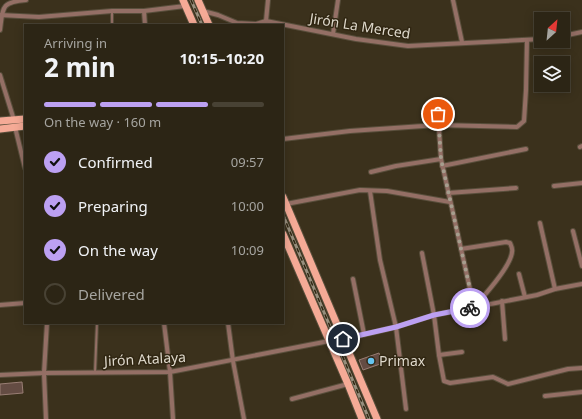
<!DOCTYPE html>
<html lang="en">
<head>
<meta charset="utf-8">
<style>
  body { margin:0; font-family:"Noto Sans",sans-serif; background:#383122; color:#f1f3f6; height:100vh; display:flex; flex-direction:column; font-size:15px; white-space:nowrap }
  * { box-sizing:border-box; margin:0 }
  p { font-size:13px; color:#a6a5a0 }
  .icon { flex:none; width:22px; height:22px; fill:none; stroke:currentColor; stroke-width:2; stroke-linecap:round; stroke-linejoin:round }
  .map { position:relative; flex:1; overflow:hidden }
  .details { position:absolute; left:24px; top:24px; width:260px; height:300px; display:flex; flex-direction:column; background:#2c2515; border-radius:0px; box-shadow:0 2px 10px #0003,0 0 0 1px #484234 }
  .details>* { flex:none }
  .needle { width:26px; rotate:27deg }
  .tools { position:absolute; left:534px; top:12px; display:grid; gap:8px }
  .tools a { display:grid; place-items:center; width:36px; height:36px; border-radius:0px; background:#2c2515; box-shadow:0 2px 10px #0003,0 0 0 1px #484234; font-size:20px }
  .pin { position:absolute; display:grid; place-items:center; width:34px; height:34px; color:#fff; margin:-17px; border:2px solid #fff; border-radius:50%; box-shadow:0 1px 4px #0007 }
  .courier { position:absolute; display:grid; place-items:center; width:40px; height:40px; margin:-20px; border:3px solid #bca0f2; border-radius:50%; background:#fff; color:#222; box-shadow:0 1px 5px #0007 }
  .headline em { font-style:normal; font-weight:700 }
  .headline div { display:flex; flex-direction:column-reverse }
  .headline { display:flex; align-items:center; justify-content:space-between; height:68px; padding:0 20px }
  h1 { font-size:26px; font-weight:700; line-height:30px }
  .bar { display:grid; grid-template-columns:repeat(4,1fr); gap:6px 4px; align-content:center; height:48px; padding:0 20px }
  .bar i { height:5px; border-radius:3px; background:#484234 }
  .bar .active { background:#bca0f2 }
  .bar p { grid-column:span 4 }
  ol { padding:0 20px; list-style:none }
  li { display:flex; align-items:center; gap:12px; height:44px }
  li p { margin-inline-start:auto }
  li .icon { padding:4px; border-radius:50%; background:#bca0f2; color:#111; stroke-width:4 }
  li:last-child { color:#a6a5a0 }
  li i { width:22px; height:22px; border:2px solid #484234; border-radius:50% }
  .map>svg:first-child { display:block }
</style>
</head>
<body>
<div class="map">
<svg width="582" height="419" viewBox="0 0 582 419">
  <rect width="100%" height="100%" fill="#3b311c"/>
  <g fill="#644c43" stroke="#997e74">
    <path d="M379,353L383,363L363,370L359,360Z"/>
    <path d="M22,382L23,393L0,395V384Z"/>
  </g>
  <g fill="none" stroke-linecap="round" stroke-linejoin="round">
    <g stroke="#594f3c" stroke-width="4">
      <g id="lane">
        <path d="M112,11V25"/>
        <path d="M95,372L97,323"/>
      </g>
    </g>
    <g stroke="#594f3c" stroke-width="6">
      <g id="street">
        <path d="M453,0L462,42"/>
        <path d="M144,11L145,25"/>
        <path d="M203,11L218,15L237,23L256,24L266,21L356,39L408,46L541,39"/>
        <path d="M0,15L39,17L112,11H144L185,6"/>
        <path d="M266,21L268,0"/>
        <path d="M0,30C3,7 1,2 26,0"/>
        <path d="M333,34L338,0"/>
        <path d="M563,36L582,32"/>
        <path d="M0,75L14,120"/>
        <path d="M438,114L441,159L474,307"/>
        <path d="M15,127L25,168"/>
        <path d="M283,139L350,131L438,125L517,127L524,121L526,90L527,40"/>
        <path d="M580,147L582,146"/>
        <path d="M442,166L526,149"/>
        <path d="M371,172L396,166L441,159"/>
        <path d="M554,186L582,183"/>
        <path d="M370,191L380,260L396,327L406,409"/>
        <path d="M448,193L516,188"/>
        <path d="M286,204L360,190L387,191L450,202"/>
        <path d="M540,223L555,289"/>
        <path d="M573,231L582,266"/>
        <path d="M461,249L506,242L510,243C511,246 513,248 512,252C511,266 484,296 474,307"/>
        <path d="M422,253L434,315L439,355L444,381L450,383L493,377L508,384L568,369L582,368"/>
        <path d="M519,274L525,297"/>
        <path d="M353,279L364,334"/>
        <path d="M502,301L505,339"/>
        <path d="M0,305L25,303"/>
        <path d="M164,323L170,372L173,419"/>
        <path d="M228,323L233,361L244,419"/>
        <path d="M439,355L462,352"/>
        <path d="M0,375L44,373L170,372L329,341H336L396,327L434,315L537,295L555,289L582,284"/>
        <path d="M545,396L582,392"/>
        <path d="M292,399L348,384"/>
        <path d="M46,419L44,373L47,323"/>
      </g>
    </g>
    <g stroke="#594f3c" stroke-width="9">
      <g id="primary">
        <path d="M183,0L194,25"/>
        <path d="M198,0L209,25"/>
        <path d="M0,121L25,119"/>
        <path d="M0,129L25,126"/>
        <path d="M283,197L377,419"/>
        <path d="M283,234L348,384L362,419"/>
      </g>
    </g>
    <use href="#lane" stroke="#946f65" stroke-width="2"/>
    <use href="#street" stroke="#946f65" stroke-width="4"/>
    <use href="#primary" stroke="#f5aa96" stroke-width="7"/>
    <g stroke="#968e7d" stroke-width="3">
      <g id="rail">
        <path d="M191,0L202,25"/>
        <path d="M283,215L369,419"/>
      </g>
    </g>
    <use href="#rail" stroke="#312713" stroke-width="1.5" stroke-dasharray="4.5" stroke-linecap="butt"/>
  </g>
  <g fill="none" stroke-linecap="round" stroke-linejoin="round">
    <path stroke="#a69e8e" stroke-width="4" stroke-dasharray="0 7.2" d="M438,114L441,159L474,307L470,308"/>
    <path stroke="#bca0f2" stroke-width="5" d="M343,339L396,327L434,315L470,308"/>
  </g>
  <circle fill="#66c4ef" stroke="#312713" stroke-width="1.5" cx="371" cy="361" r="4"/>
  <g text-anchor="middle" stroke-width="3" stroke-linejoin="round" paint-order="stroke">
    <g font-size="14" fill="#dfd9cc" stroke="#312713">
      <text transform="translate(360 26) rotate(9)" y="5">Jirón La Merced</text>
      <text transform="translate(145 359) rotate(-3)" y="5">Jirón Atalaya</text>
    </g>
    <g font-size="14" fill="#dfd9cc" stroke="#312713" text-anchor="start">
      <text x="379" y="366">Primax</text>
    </g>
  </g>
</svg>
<div class="tools">
<a><svg class="needle" viewBox="-14 -14 28 28"><path d="M0-13l5 13h-10z" fill="#e53935"/><path d="M0 13l5-13h-10z" fill="#a6a5a0"/></svg></a>
<a><svg class="icon" aria-label="layers" viewBox="0 0 24 24"><path d="M12 4l9 5-9 5-9-5zM3 14l9 5 9-5"/></svg></a>
</div>
<div class="pin" style="left:438px;top:114px;background:#ea580c"><svg class="icon" aria-label="bag" viewBox="0 0 24 24"><path d="M5 8h14l-1 12H6zM9 8a3 3 0 0 1 6 0"/></svg></div>
<div class="pin" style="left:343px;top:339px;background:#1f2937"><svg class="icon" aria-label="home" viewBox="0 0 24 24"><path d="M3 11l9-7 9 7M6 9v11h12V9"/></svg></div>
<div class="courier" style="left:470px;top:308px"><svg class="icon" aria-label="bike" viewBox="0 0 24 24"><circle cx="6" cy="16" r="4"/><circle cx="18" cy="16" r="4"/><path d="M6 16l4-8h5l3 8M10 8l3 8H6M13 5h3"/></svg></div>
<section class="details">
<div class="headline"><div><h1>2 min</h1><p>Arriving in</p></div><em>10:15–10:20</em></div>
<div class="bar"><i class="active"></i><i class="active"></i><i class="active"></i><i></i><p>On the way · 160 m</p></div>
<ol>
<li><svg class="icon" aria-label="check" viewBox="0 0 24 24"><path d="M5 12l5 5 9-10"/></svg>Confirmed<p>09:57</p></li>
<li><svg class="icon" aria-label="check" viewBox="0 0 24 24"><path d="M5 12l5 5 9-10"/></svg>Preparing<p>10:00</p></li>
<li><svg class="icon" aria-label="check" viewBox="0 0 24 24"><path d="M5 12l5 5 9-10"/></svg>On the way<p>10:09</p></li>
<li><i></i>Delivered</li>
</ol>
</section>
</div>
</body>
</html>
